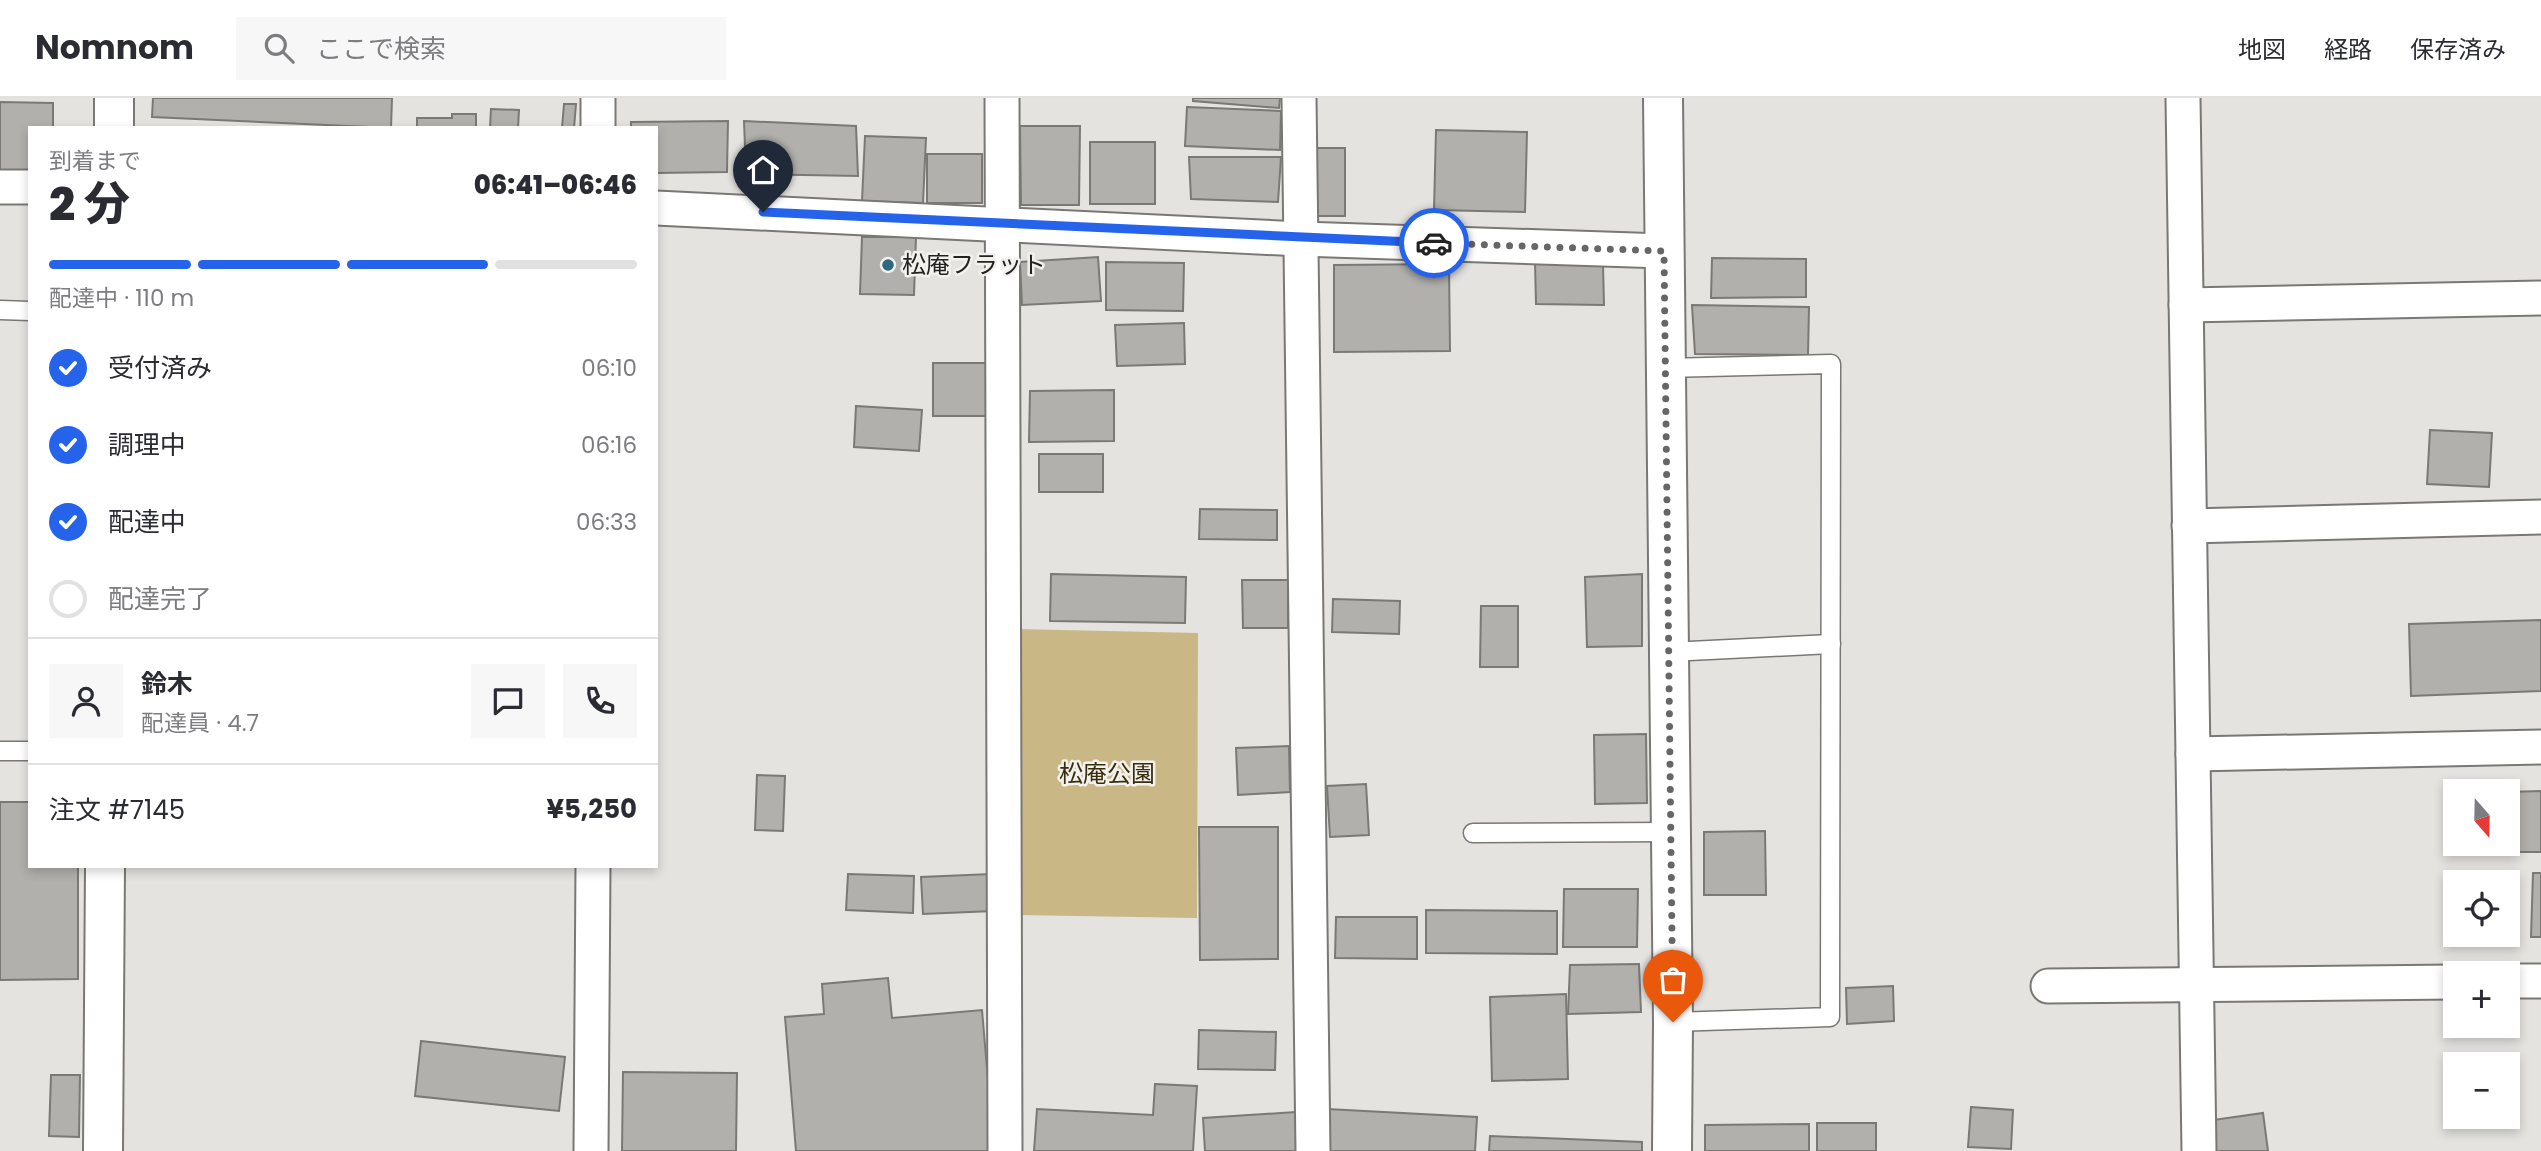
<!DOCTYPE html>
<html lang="ja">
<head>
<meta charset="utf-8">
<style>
  body { margin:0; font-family:Poppins,"Noto Sans JP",sans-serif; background:#f7f7f7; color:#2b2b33; height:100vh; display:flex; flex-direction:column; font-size:26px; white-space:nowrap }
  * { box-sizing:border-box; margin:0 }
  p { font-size:23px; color:#7c7c81 }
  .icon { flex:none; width:38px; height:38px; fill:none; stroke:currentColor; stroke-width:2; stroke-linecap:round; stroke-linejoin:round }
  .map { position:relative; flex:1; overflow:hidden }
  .details { position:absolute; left:28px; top:28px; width:630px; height:742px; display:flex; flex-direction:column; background:#fff; border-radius:0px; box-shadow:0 4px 10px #0003 }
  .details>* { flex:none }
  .needle { width:46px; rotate:160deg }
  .fabs { position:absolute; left:2443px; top:681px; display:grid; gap:14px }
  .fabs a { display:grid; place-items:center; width:77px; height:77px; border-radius:0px; background:#fff; box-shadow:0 4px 10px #0003; font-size:35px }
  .pin { position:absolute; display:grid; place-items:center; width:60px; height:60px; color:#fff; margin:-72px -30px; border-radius:50% 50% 50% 0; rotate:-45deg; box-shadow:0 0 7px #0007 }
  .pin .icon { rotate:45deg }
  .courier { position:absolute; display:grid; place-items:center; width:70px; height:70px; margin:-35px; border:5px solid #2563eb; border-radius:50%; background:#fff; color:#222; box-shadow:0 2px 9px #0007 }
  .summary em { font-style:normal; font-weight:800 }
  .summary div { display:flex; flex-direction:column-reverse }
  .summary { display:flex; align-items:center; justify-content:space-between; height:119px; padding:0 21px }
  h1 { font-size:46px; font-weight:800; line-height:52px }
  .bar { display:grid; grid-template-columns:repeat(4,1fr); gap:10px 7px; align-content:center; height:84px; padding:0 21px }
  .bar i { height:9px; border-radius:5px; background:#e1e1e2 }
  .bar .selected { background:#2563eb }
  .bar p { grid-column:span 4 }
  .line { display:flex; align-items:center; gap:18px; padding:0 21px; border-top:2px solid #e1e1e2 }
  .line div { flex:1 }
  .round { display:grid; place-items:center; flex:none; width:74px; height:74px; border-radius:0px; background:#f7f7f7 }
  ol { padding:0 21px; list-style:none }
  li { display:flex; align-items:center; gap:21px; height:77px }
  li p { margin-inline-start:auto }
  li .icon { padding:7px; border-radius:50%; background:#2563eb; color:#fff; stroke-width:4 }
  li:last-child { color:#7c7c81 }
  li i { width:38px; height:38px; border:4px solid #e1e1e2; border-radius:50% }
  header { display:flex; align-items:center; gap:42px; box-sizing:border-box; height:98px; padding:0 35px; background:#fff; border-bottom:2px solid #e1e1e2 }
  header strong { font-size:33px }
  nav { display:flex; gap:38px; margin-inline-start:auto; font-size:24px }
  .search { width:490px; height:63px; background:#f7f7f7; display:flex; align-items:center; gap:18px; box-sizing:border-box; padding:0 24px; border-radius:0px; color:#7c7c81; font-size:26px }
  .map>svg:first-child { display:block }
</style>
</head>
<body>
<header>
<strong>Nomnom</strong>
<div class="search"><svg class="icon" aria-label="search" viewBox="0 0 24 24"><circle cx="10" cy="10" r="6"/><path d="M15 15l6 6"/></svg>ここで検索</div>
<nav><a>地図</a><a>経路</a><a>保存済み</a></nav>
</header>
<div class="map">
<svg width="2541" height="1053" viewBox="0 0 2541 1053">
  <rect width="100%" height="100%" fill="#e4e3e0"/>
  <path fill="#c9b785" d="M1015,531L1198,535L1197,820L1016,817Z"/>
  <g fill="#b1b0ad" stroke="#7a7976" stroke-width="2">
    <path d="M153,0H392L391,30L152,19Z"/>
    <path d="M1193,0H1280L1279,10L1193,3Z"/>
    <path d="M0,4L53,5V30H30V74H0Z"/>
    <path d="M564,6H576L574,30H562Z"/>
    <path d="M1187,9L1281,13L1280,52L1185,48Z"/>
    <path d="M491,11L519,12L518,30H490Z"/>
    <path d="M452,16H476V30H417V20H452Z"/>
    <path d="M728,23L727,74L656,75V30H631V24Z"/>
    <path d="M744,23L856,28L858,78L746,76Z"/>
    <path d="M1020,28H1080L1079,107H1021Z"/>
    <path d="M1436,32L1527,34L1525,114L1434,112Z"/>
    <path d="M865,38L926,40L923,105L862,103Z"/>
    <rect x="1090" y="44" width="65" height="62"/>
    <path d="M1313,50H1345V118H1312Z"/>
    <rect x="927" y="56" width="55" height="49"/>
    <path d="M1189,59H1281L1278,104L1191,101Z"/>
    <path d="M862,139H916L914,197L860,196Z"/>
    <path d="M1098,159L1101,203L1022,207L1020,164Z"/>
    <path d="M1712,160L1806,161V199L1711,200Z"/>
    <path d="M1106,164L1184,165L1183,213L1106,212Z"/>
    <path d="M1535,165L1603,167L1604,207L1536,206Z"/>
    <path d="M1449,166L1450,253L1334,254V167Z"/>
    <path d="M1692,207L1809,209L1808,257L1695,256Z"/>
    <path d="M1184,225L1185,266L1117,268L1115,227Z"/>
    <rect x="933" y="265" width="55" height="53"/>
    <path d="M1114,292V343L1029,344L1030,293Z"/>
    <path d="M856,308L922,312L919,353L854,349Z"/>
    <path d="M2430,332L2492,335L2489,389L2427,386Z"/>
    <rect x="1039" y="356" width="64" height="38"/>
    <path d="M1200,411L1277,412V442L1199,441Z"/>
    <path d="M1051,476L1186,479L1185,525L1050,523Z"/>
    <path d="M1642,476V548L1587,549L1585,479Z"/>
    <path d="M1242,482H1288V530H1243Z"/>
    <path d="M1333,501L1400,503L1399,536L1332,534Z"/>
    <path d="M1481,508H1518V569H1480Z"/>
    <path d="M2541,522V593L2411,598L2409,526Z"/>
    <path d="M1646,636L1647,705L1595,706L1594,637Z"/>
    <path d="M1289,648L1290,694L1238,697L1236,650Z"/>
    <path d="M757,677L785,678L783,733L755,732Z"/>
    <path d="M1366,686L1369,737L1330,739L1327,688Z"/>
    <path d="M2541,693V754H2488V746H2508V694Z"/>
    <path d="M0,704H30V768H78V881L0,882Z"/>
    <path d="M1199,729H1278V861L1200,862Z"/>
    <path d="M1765,733L1766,797H1704V734Z"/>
    <path d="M2533,775H2541V839H2531Z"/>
    <path d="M848,776L914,778L913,815L846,812Z"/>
    <path d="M991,776L993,813L923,816L921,779Z"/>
    <path d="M1564,791H1638L1637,849H1563Z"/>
    <path d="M1426,812L1557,813V856L1426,855Z"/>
    <path d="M1336,819H1417V861L1335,860Z"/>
    <path d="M1639,866L1641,914L1568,916L1570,867Z"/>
    <path d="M888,880L892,920L982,912L994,1053H796L785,919L824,916L822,886Z"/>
    <path d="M1893,888L1894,923L1847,926L1846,890Z"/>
    <path d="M1566,896L1568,981L1492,983L1490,899Z"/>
    <path d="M1199,932L1276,934L1275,972L1198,971Z"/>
    <path d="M421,943L565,959L559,1013L415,998Z"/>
    <path d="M623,974L737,975L736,1053H622Z"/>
    <path d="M51,977H80L79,1039L49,1038Z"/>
    <path d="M1155,986L1197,988L1193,1053H1034L1037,1011L1153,1017Z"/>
    <path d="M1971,1009L2013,1012L2011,1051L1968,1049Z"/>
    <path d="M1327,1011L1477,1019L1475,1053H1325Z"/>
    <path d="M1295,1014L1297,1053H1205L1203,1020Z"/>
    <path d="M2263,1015L2268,1053H2211L2206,1023Z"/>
    <rect x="1817" y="1025" width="59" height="28"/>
    <path d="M1809,1026V1053H1705V1027Z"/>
    <path d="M1490,1038L1642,1044V1053H1489Z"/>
  </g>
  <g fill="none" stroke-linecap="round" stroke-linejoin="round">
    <g stroke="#797875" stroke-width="21">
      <g id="lane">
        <path d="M0,212L30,213"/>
        <path d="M1665,270L1831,266L1830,919L1673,924"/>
        <path d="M1669,554L1831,546"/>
        <path d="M0,653H30"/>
        <path d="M1473,735L1671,734"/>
      </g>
    </g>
    <g stroke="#797875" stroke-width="37">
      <g id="street">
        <path d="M1002,0L1005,1053"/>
        <path d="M1299,0L1313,1053"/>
        <path d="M2183,0L2199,1053"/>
        <path d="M598,30V0"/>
        <path d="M0,89H30"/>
        <path d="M656,110L1301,141L1664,153"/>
        <path d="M2186,207L2541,200"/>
        <path d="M2189,428L2541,419"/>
        <path d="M2193,656L2541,649"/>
        <path d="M2508,883H2541"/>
        <path d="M2048,888L2455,884"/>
        <path d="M591,1053L593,768"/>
      </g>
    </g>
    <g stroke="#797875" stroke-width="42">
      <g id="secondary">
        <path d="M1663,0L1673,924L1672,1053"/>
        <path d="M114,30V0"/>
        <path d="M103,1053L105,768"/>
      </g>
    </g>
    <use href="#lane" stroke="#fff" stroke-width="18"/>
    <use href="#street" stroke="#fff" stroke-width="33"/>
    <use href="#secondary" stroke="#fff" stroke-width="38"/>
  </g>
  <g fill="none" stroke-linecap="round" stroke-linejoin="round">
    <path stroke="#676664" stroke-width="7" stroke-dasharray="0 12.6" d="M1434,145L1664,153L1673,924"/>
    <path stroke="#2563eb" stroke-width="9" d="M763,114L1434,145"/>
  </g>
  <circle fill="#2d6780" stroke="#f2f1ee" stroke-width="2.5" cx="888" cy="167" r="7"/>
  <g text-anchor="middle" stroke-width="5" stroke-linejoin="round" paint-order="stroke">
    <g font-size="24" fill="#242322" stroke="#f2f1ee" text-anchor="start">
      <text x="902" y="175">松庵フラット</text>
    </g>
    <g font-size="24" fill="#392e0c" stroke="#f2f1ee">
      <text x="1107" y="684">松庵公園</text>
    </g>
  </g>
</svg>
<div class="fabs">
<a><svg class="needle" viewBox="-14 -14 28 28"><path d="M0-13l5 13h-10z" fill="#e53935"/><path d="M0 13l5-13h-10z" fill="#7c7c81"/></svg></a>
<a><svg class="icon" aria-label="locate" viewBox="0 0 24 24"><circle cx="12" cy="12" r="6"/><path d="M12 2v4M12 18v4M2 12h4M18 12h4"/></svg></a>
<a>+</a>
<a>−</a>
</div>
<div class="pin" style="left:1673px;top:924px;background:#ea580c"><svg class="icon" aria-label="bag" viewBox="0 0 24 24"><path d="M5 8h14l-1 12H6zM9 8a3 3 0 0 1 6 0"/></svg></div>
<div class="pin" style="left:763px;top:114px;background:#1f2937"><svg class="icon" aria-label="home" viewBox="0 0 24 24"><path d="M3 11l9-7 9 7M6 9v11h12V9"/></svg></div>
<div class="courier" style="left:1434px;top:145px"><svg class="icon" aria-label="car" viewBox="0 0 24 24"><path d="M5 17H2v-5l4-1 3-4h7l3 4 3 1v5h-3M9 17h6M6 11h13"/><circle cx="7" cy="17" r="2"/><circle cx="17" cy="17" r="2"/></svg></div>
<section class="details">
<div class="summary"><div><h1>2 分</h1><p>到着まで</p></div><em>06:41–06:46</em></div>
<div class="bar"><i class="selected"></i><i class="selected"></i><i class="selected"></i><i></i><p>配達中 · 110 m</p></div>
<ol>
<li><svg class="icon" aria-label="check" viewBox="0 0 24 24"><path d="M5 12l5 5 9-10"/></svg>受付済み<p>06:10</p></li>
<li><svg class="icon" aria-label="check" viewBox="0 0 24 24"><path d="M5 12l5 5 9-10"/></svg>調理中<p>06:16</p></li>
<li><svg class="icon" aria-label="check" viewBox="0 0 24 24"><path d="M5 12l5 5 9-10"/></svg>配達中<p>06:33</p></li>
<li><i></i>配達完了</li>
</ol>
<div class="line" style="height:126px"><a class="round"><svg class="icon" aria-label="person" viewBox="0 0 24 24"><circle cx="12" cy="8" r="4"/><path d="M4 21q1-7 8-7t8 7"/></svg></a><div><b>鈴木</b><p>配達員 · 4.7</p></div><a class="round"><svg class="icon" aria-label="chat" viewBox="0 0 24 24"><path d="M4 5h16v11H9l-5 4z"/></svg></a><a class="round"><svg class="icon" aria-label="phone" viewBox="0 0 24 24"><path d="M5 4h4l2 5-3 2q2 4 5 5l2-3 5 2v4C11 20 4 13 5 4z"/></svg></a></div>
<div class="line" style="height:91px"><div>注文 #7145</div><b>¥5,250</b></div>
</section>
</div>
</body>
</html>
